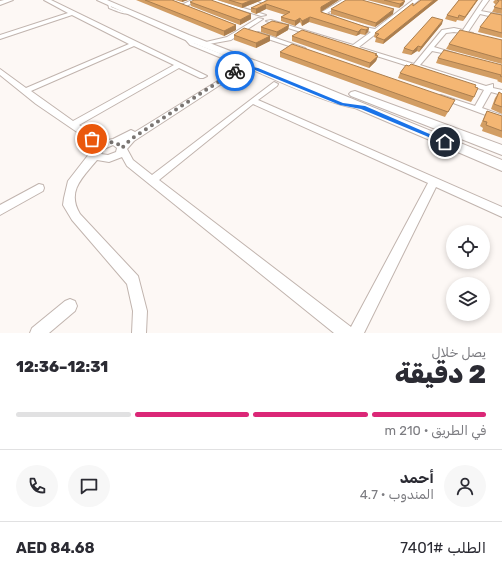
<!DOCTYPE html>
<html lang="ar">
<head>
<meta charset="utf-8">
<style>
  body { margin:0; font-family:Rubik,"Noto Naskh Arabic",sans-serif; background:#f7f7f7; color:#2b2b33; direction:rtl; height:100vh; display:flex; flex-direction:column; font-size:15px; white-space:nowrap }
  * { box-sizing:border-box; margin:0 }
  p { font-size:13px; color:#7c7c81 }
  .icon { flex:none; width:22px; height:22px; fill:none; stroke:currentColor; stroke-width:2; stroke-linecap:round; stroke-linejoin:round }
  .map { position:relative; height:333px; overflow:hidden; direction:ltr }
  .side { display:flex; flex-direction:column; background:#fff; flex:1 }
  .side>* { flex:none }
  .tools { position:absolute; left:446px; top:225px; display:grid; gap:8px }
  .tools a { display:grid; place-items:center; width:44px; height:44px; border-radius:50%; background:#fff; box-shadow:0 2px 6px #0003; font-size:20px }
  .pin { position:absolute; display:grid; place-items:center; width:34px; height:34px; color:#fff; margin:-17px; border:2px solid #fff; border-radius:50%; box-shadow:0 1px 4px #0007 }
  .courier { position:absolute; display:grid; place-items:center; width:40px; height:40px; margin:-20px; border:3px solid #1a73e8; border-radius:50%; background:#fff; color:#222; box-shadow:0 1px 5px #0007 }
  .summary em { font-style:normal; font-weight:800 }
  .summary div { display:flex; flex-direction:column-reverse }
  .summary { display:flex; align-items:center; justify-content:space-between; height:68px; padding:0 16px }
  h1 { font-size:26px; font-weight:800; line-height:30px }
  .bar { display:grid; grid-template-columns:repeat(4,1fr); gap:6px 4px; align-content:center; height:48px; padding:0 16px }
  .bar i { height:5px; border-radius:3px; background:#e1e1e2 }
  .bar .current { background:#db2777 }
  .bar p { grid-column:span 4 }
  .line { display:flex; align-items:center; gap:10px; padding:0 16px; border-top:1px solid #e1e1e2 }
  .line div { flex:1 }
  .round { display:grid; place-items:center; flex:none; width:42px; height:42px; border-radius:21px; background:#f7f7f7 }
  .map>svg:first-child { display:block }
</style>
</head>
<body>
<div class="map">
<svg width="502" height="333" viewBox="0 0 502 333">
  <rect width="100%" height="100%" fill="#fdf8f5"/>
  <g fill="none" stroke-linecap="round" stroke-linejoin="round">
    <g stroke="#c1b4ae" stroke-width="2">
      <path id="lane" d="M109,2L110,3L111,7L124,12H130L131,13C124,15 117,11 109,8L108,3Z"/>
    </g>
    <g stroke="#c1b4ae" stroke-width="2">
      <g id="street">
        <path d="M4,0H13L0,5V1Z"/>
        <path d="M44,0H51L207,76L203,78H200L179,68L79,125L103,141L113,139L131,130L135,132L242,66C272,68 309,88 338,99C345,102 363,103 367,107C356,117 271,78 255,71L243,70L134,141L127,149L133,160L152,175L274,82L278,84L277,86L258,100L502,207V217L436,187L364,333H334L127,166L122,157L109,162L97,160C83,177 66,191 80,214L138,276L147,311L146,333H132L133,311L127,284L72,220L63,205L64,198L68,181L96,145L36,104L0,75V69L26,88L129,44L72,15L0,39V35L68,13ZM134,46L174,65L73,121L31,91ZM253,104L428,183L351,327L159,180ZM113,145L117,148L116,152L108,155L101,154L104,149Z"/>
        <path d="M192,0H199L184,7L179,6Z"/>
        <path d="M209,0H218L266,15L261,16Z"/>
        <path d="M256,0H264L268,2L265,4Z"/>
        <path d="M342,0H349L327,13L337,18V20L324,17L322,12Z"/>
        <path d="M413,0H419L359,47L414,64L442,30L454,28L463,30L483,0H489L481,11L502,15V19L480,14L468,32L473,33V35L454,32L446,33L434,47L457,54V56L432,51L420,65L486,86L493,84V88L502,90V95L491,92L482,108L502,115V121L437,97L441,95L475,106L484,90L266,21L271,20L353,45L371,32L354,27V25L375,29Z"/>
        <path d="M258,18L263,19L231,40L209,44L206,42L227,37Z"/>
        <path d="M258,32L305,48L306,49L301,50L256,35L255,34Z"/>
        <path d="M184,36H188L194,43L234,59L236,66L225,75H219V71L228,65L229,61L190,45L183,37Z"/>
        <path d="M39,184L43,185L44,188L43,191L0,215V205Z"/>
        <path d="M70,299L75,301L77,306L75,311L49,333H30L32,328L65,301Z"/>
      </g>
    </g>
    <g stroke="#c1b4ae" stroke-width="2">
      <g id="secondary">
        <path d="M97,0H107L189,35L321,86L502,160V171L313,90L183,39Z"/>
        <path d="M355,91L502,145V155L351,96L349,94L351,92Z"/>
      </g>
    </g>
    <use href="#lane" fill="#fff" fill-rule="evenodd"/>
    <use href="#street" fill="#fff" fill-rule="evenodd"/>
    <use href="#secondary" fill="#fff" fill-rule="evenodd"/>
  </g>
  <g fill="#d29d63">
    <path d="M136,0H172L236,25V30L224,36Z"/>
    <path d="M175,0H188L182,2Z"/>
    <path d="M217,0H262L242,8Z"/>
    <path d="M268,0H339L321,11V12L369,28L368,32L365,35L360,34L356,36L309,22L302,26L300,22L295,26L281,21V17L285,15L266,9L256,14L251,12V8Z"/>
    <path d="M367,0H401L405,1L403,5L399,8Z"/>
    <path d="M421,0H438L383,44L375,42L376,38L374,37L375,33L413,6Z"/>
    <path d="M459,0H478L463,21L457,20L456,22L445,19L447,15Z"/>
    <path d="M495,0H502V14L492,12L496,5L493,2Z"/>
    <path d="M190,2L251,19L240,25L191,6Z"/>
    <path d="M331,9L393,14L375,27L331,14Z"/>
    <path d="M502,15V38L478,32L480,27Z"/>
    <path d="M442,24L419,52L417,51L411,55L402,53L404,48Z"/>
    <path d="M289,25L288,30L276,37L261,32V27Z"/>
    <path d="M234,35L270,36V41L256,48L234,40Z"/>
    <path d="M292,36L376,56H378L376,61L369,68L292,41Z"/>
    <path d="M502,40V64L446,49L449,44Z"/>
    <path d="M280,52L455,100L445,117L280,57Z"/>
    <path d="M438,58L502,65V83L497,81L498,80L436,63Z"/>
    <path d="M400,73L475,87L474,97L471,102L398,78Z"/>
    <path d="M499,92L502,94V114L491,109L495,98Z"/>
    <path d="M487,111L502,116V138L482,131L483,128L480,126L484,117Z"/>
  </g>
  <g fill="#ab7f50">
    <path d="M182,0H188L182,2Z"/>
    <path d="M252,0H262L242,8V4Z"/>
    <path d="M333,0H339L321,12V7Z"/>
    <path d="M434,0H438L383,44L384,40Z"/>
    <path d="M477,0H478L477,1L463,21L465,17Z"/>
    <path d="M405,1L403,5L399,8L400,4Z"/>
    <path d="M266,4V9L256,14V9Z"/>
    <path d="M394,9L393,14L375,27L376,23Z"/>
    <path d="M251,14V19L240,25V20Z"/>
    <path d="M310,17L309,22L302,26V21Z"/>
    <path d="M300,18V22L295,26V21Z"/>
    <path d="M443,20L442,24L419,52L421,47Z"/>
    <path d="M236,25V30L224,36V31Z"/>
    <path d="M289,25L288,30L276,37L277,32Z"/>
    <path d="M369,28L368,32L365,35L366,30Z"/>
    <path d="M361,29L360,34L356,36L358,32Z"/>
    <path d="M270,36V41L256,48V43Z"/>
    <path d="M418,46L417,51L411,55L413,51Z"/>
    <path d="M377,54L375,58L378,56L376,61L369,68L370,63Z"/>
  </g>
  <g fill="#f4b673" stroke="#ab7f50">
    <path d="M145,0H172L236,25L224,31Z"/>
    <path d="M194,0H211L251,14L240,20L190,2Z"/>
    <path d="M229,0H252L242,4Z"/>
    <path d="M268,0H333L321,7V12L369,28L366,30L361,29L358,32L310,17L302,21L300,18L295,21L281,17L290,12L266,4L256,9L251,8Z"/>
    <path d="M346,0H362L394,9L376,23L331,9Z"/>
    <path d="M384,0H401L405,1L400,4Z"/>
    <path d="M421,0H434L384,40L376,37L379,34L375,33L413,3V6Z"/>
    <path d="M459,0H477L465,17L459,15L458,18L447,15Z"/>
    <path d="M497,0H502V9L494,7L499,1Z"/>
    <path d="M491,13L502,15V33L480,27Z"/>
    <path d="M432,17L443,20L421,47L418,46L413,51L404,48Z"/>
    <path d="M272,21L289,25L277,32L261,27Z"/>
    <path d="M244,28L270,36L256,43L234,35Z"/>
    <path d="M302,30L377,54L375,55L378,56L370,63L292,36Z"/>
    <path d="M460,30L502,40V59L449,44Z"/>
    <path d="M292,44L455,100L448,112L280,52Z"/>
    <path d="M444,50L502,65V77L500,76L501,75L438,58Z"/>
    <path d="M411,64L476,85L475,87L478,88L474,97L400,73L406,65L409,66Z"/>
    <path d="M499,92L502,94V107L494,104Z"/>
    <path d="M487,111L502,116V131L486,125L487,122L483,121Z"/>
  </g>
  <path fill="#1a73e8" d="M244,66L258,68L343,103L365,106L448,142L443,143L361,109L340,105L255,70L245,69L235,73L232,71Z"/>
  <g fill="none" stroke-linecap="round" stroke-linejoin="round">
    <path stroke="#7a7572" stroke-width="4" stroke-dasharray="0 7.2" d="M92,139L102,145L112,142L117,143L122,148L131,139L235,71"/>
  </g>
</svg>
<div class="tools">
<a><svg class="icon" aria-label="locate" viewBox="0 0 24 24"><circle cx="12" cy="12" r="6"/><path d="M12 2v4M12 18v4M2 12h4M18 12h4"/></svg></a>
<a><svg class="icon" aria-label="layers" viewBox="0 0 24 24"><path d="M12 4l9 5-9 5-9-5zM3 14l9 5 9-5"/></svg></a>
</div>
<div class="pin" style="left:92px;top:139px;background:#ea580c"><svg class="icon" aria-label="bag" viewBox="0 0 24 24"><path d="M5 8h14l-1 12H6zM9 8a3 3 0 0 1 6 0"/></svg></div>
<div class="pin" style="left:445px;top:142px;background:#1f2937"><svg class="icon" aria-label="home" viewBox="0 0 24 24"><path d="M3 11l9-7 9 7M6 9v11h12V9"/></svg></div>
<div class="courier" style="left:235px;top:71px"><svg class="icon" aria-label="bike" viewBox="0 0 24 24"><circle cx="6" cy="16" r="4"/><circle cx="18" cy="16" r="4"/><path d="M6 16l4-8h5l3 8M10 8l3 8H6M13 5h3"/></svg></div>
</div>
<section class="side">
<div class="summary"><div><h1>2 دقيقة</h1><p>يصل خلال</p></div><em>12:31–12:36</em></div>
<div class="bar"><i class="current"></i><i class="current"></i><i class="current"></i><i></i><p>في الطريق · 210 m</p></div>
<div class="line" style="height:72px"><a class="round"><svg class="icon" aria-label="person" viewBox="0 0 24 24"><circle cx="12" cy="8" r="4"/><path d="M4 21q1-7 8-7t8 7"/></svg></a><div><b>أحمد</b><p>المندوب · 4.7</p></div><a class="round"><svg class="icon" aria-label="chat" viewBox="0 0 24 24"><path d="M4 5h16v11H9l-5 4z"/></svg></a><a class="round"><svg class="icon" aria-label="phone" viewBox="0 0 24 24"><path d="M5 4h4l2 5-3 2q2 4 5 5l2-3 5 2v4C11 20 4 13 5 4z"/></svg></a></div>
<div class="line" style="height:52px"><div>الطلب #7401</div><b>AED 84.68</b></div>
</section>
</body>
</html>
